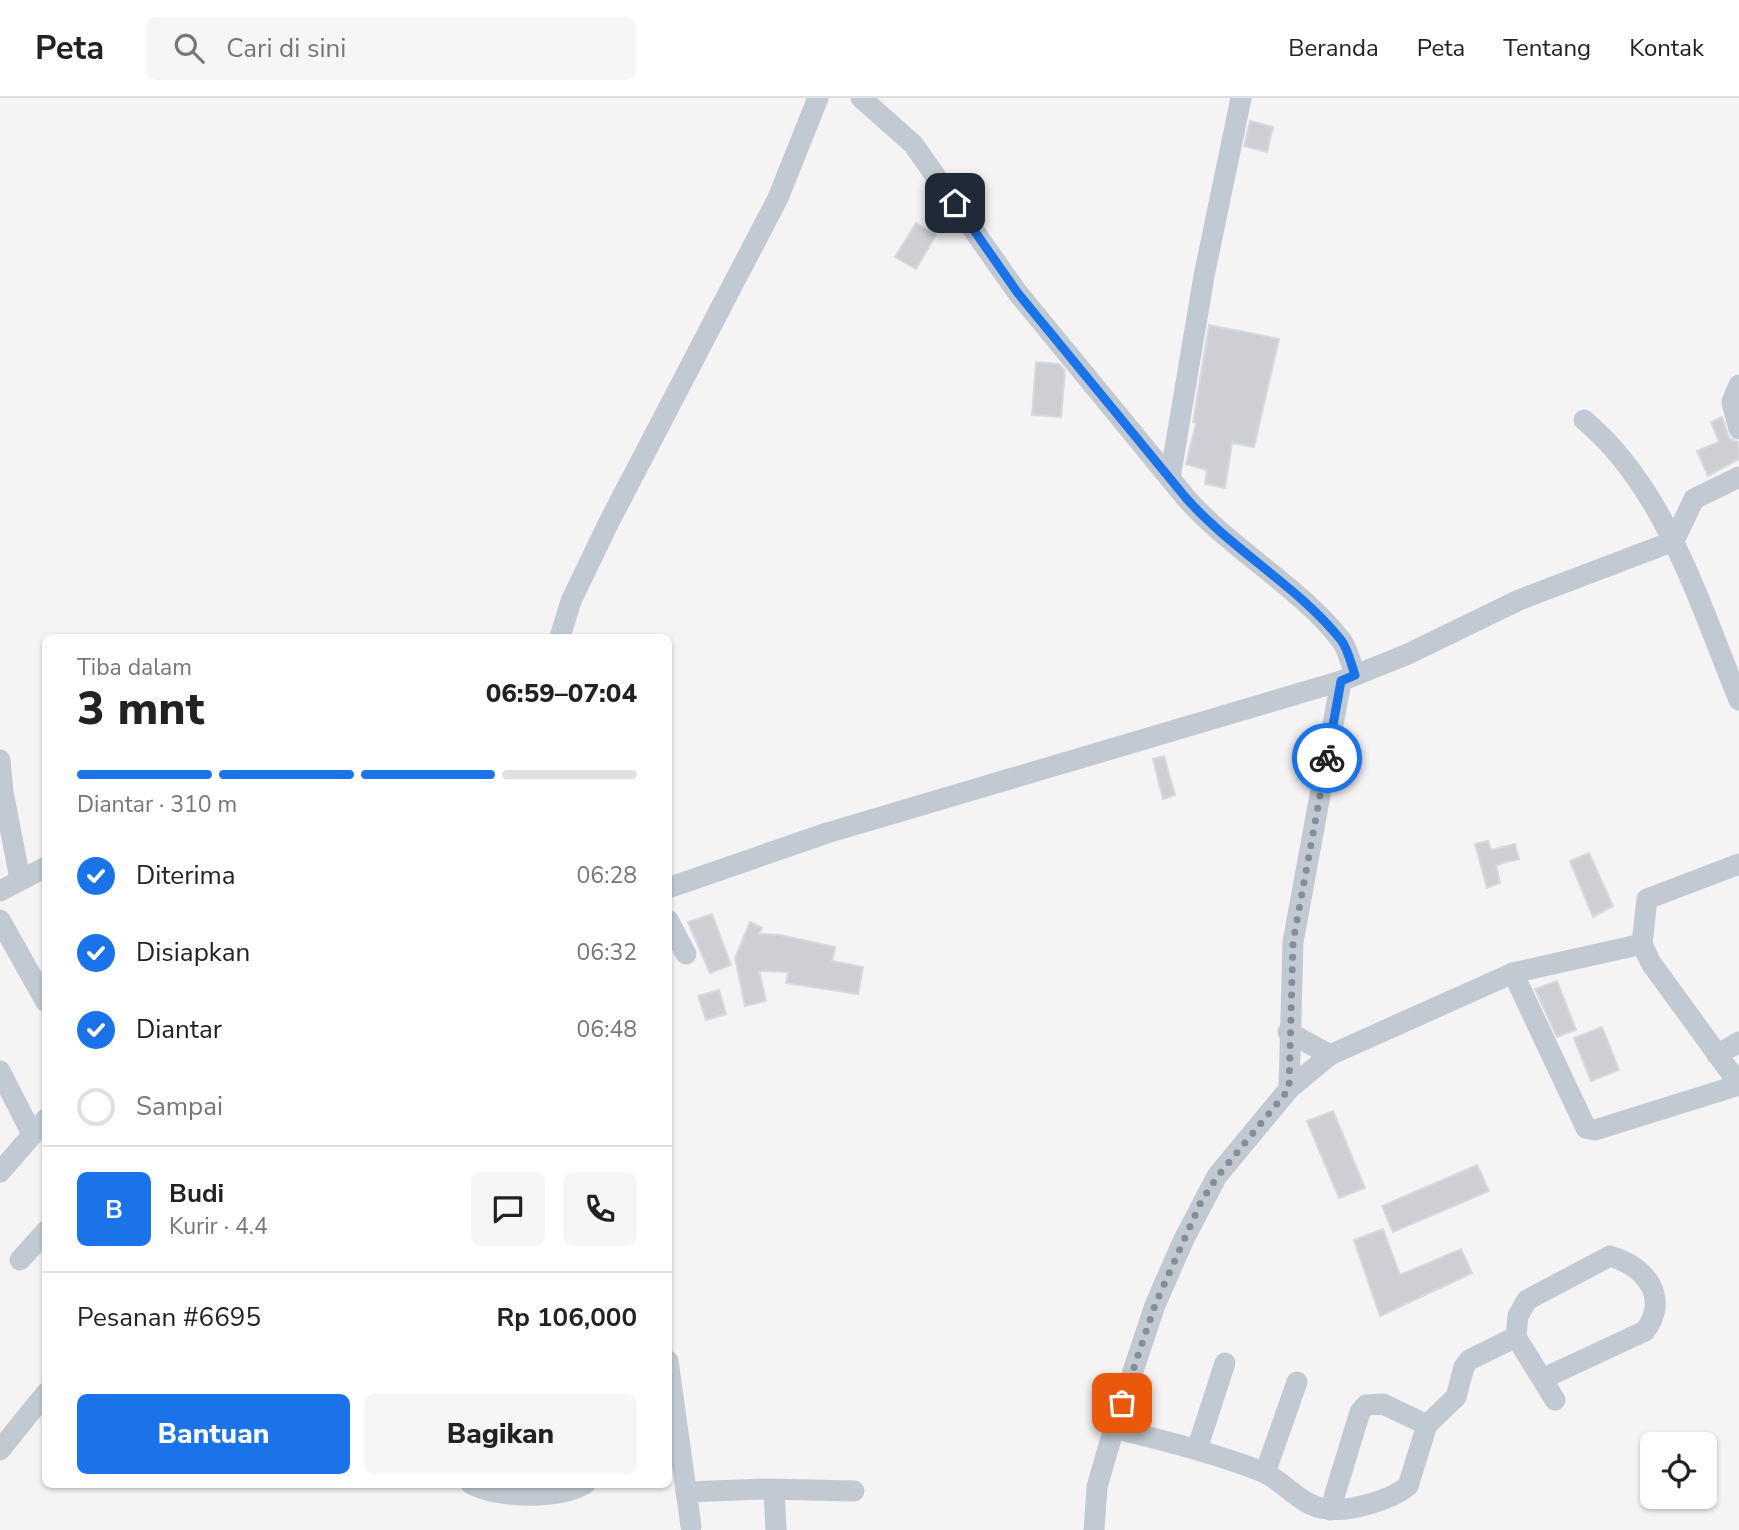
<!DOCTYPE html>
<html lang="id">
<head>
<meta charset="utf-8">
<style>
  body { margin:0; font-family:"Nunito Sans",sans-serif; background:#f6f6f6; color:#222; height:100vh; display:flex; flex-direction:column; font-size:26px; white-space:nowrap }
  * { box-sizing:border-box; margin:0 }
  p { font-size:23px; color:#767676 }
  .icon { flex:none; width:38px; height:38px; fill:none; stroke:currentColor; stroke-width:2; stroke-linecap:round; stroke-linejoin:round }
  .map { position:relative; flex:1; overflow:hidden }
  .drawer { position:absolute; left:42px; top:536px; width:630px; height:854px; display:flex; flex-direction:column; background:#fff; border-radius:10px; box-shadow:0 2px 5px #0004 }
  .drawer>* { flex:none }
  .buttons { position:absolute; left:1640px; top:1334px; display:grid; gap:14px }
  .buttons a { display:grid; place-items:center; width:77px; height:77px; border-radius:10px; background:#fff; box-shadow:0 2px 5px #0004; font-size:35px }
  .pin { position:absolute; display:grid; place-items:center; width:60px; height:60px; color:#fff; margin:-30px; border-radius:14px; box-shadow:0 4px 10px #0006 }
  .courier { position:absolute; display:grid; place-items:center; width:70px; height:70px; margin:-35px; border:5px solid #1a73e8; border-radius:50%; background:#fff; color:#222; box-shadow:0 2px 9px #0007 }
  .overview em { font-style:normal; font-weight:800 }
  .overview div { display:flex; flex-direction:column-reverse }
  .overview { display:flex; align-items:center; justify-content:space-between; height:119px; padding:0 35px }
  h1 { font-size:46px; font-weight:800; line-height:52px }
  .bar { display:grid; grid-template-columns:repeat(4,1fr); gap:10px 7px; align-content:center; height:84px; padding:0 35px }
  .bar i { height:9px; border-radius:5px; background:#e0e0e0 }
  .bar .on { background:#1a73e8 }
  .bar p { grid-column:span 4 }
  .line { display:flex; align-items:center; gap:18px; padding:0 35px; border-top:2px solid #e0e0e0 }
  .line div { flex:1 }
  .round { display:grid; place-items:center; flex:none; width:74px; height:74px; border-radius:10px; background:#f6f6f6 }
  ol { padding:0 35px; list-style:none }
  li { display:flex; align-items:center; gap:21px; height:77px }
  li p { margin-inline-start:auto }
  li .icon { padding:7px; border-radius:50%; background:#1a73e8; color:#fff; stroke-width:4 }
  li:last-child { color:#767676 }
  li i { width:38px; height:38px; border:4px solid #e0e0e0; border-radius:50% }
  .primary-button { display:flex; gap:14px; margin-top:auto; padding:14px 35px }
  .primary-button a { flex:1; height:80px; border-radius:10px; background:#1a73e8; color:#fff; font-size:28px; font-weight:800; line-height:80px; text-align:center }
  .primary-button a+a { background:#f6f6f6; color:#222 }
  header { display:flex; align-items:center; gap:42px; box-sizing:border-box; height:98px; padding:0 35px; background:#fff; border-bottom:2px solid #e0e0e0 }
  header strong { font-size:33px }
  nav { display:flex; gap:38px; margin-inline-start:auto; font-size:24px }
  .search { width:490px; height:63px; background:#f6f6f6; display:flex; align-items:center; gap:18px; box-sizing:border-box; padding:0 24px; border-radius:10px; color:#767676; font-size:26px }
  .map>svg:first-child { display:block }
</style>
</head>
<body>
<header>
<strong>Peta</strong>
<div class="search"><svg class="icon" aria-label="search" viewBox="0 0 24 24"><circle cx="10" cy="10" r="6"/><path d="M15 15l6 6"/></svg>Cari di sini</div>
<nav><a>Beranda</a><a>Peta</a><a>Tentang</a><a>Kontak</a></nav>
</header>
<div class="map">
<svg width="1739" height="1432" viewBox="0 0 1739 1432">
  <rect width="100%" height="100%" fill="#f5f3f3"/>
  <g fill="#cdcfd5" stroke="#d7d9de" stroke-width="2">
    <path d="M1250,23L1273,29L1267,54L1244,48Z"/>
    <path d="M916,125L936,137L916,171L895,159Z"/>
    <path d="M1209,227L1279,241L1254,349L1232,345L1225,390L1205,386L1207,372L1186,366L1196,325L1193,324Z"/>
    <path d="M1036,264L1059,266L1065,273L1061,319L1032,317Z"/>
    <path d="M1722,319L1729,340L1738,344L1739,361L1708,378L1697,353L1719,344L1711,324Z"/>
    <path d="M1164,658L1175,697L1163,701L1153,661Z"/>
    <path d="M1488,743L1491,752L1515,746L1519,761L1496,767L1500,785L1487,790L1475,746Z"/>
    <path d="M1589,755L1613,808L1593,819L1570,763Z"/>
    <path d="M712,816L731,867L710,875L688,824Z"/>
    <path d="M750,824L762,830L759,836L780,837L835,849L832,863L863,869L858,896L786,885L788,874L759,873L766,903L745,908L735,860Z"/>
    <path d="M1557,883L1576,932L1557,939L1535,891Z"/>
    <path d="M719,892L726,916L706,922L698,898Z"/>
    <path d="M1602,929L1619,972L1591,983L1574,940Z"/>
    <path d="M1333,1013L1365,1090L1339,1100L1307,1023Z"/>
    <path d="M1477,1067L1489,1093L1393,1134L1382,1108Z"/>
    <path d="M1383,1131L1400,1177L1461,1151L1472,1175L1380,1218L1354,1142Z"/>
  </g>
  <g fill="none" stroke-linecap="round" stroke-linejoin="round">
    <g stroke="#c1cad2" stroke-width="21">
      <path d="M861,0L913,46L1017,194L1186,400C1232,452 1300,489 1341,542C1348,551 1351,566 1355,577"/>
      <path d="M1739,287L1732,304L1739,331"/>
      <path d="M1584,322C1665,389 1700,507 1739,602"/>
      <path d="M1170,380L1204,178L1241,0"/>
      <path d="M560,539L571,503L609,424L778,100L818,0"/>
      <path d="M0,662L3,694"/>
      <path d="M0,694H3L4,699L20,781"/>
      <path d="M668,790L827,735L1341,583L1408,556L1519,502L1674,443L1694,401L1739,379"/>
      <path d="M0,793L46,769"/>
      <path d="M0,822L46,904"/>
      <path d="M668,822L686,856"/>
      <path d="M1642,846L1651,865L1739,986"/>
      <path d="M1513,875L1586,1030L1595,1032L1739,987"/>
      <path d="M1288,934L1330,957"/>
      <path d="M1717,957L1739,944"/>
      <path d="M0,973L32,1036"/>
      <path d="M1289,991L1330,957L1513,875L1642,846L1647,801L1739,766"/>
      <path d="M0,1074L46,1021"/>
      <path d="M20,1162L46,1133"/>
      <path d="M668,1263L691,1428"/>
      <path d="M1542,1281L1645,1233C1670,1199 1646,1169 1610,1158L1527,1202L1518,1218L1516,1239L1555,1302"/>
      <path d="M1114,1330C1164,1343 1215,1355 1263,1374C1285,1384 1302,1409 1327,1411C1350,1414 1391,1402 1408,1388L1427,1327L1456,1299L1464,1269L1469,1262L1516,1239"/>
      <path d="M1197,1351L1225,1265"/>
      <path d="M0,1352L46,1295"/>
      <path d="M1265,1375L1297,1284"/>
      <path d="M471,1386C500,1400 557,1402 585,1386"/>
      <path d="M774,1392L776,1432"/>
      <path d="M686,1394L767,1391L854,1393"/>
      <path d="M1330,1412L1360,1314L1366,1307L1383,1306L1427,1327"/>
      <path d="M1094,1432L1097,1389L1114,1330L1155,1207L1184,1141L1217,1078L1289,991L1293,844L1341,583"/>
    </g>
  </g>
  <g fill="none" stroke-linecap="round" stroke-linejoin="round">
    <path stroke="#868d94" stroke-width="7" stroke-dasharray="0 12.6" d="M1122,1305L1155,1207L1201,1104L1217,1079L1289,991L1293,844L1327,660"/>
    <path stroke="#1a73e8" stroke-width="9" d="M955,105L1017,194L1186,400C1232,452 1299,489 1341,542C1348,551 1351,566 1355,577L1341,583L1327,660"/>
  </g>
</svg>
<div class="buttons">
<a><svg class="icon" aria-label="locate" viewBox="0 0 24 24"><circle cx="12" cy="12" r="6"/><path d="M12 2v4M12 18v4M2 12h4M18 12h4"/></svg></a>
</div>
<div class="pin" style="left:1122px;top:1305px;background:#ea580c"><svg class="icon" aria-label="bag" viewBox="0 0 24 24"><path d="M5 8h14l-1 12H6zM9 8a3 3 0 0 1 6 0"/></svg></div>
<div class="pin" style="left:955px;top:105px;background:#1f2937"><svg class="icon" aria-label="home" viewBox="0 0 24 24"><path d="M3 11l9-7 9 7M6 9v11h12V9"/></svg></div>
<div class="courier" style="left:1327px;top:660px"><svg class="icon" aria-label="bike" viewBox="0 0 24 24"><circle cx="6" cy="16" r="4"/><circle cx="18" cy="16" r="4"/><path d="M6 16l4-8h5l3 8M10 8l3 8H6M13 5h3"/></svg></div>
<section class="drawer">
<div class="overview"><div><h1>3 mnt</h1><p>Tiba dalam</p></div><em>06:59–07:04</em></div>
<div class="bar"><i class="on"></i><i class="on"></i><i class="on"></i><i></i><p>Diantar · 310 m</p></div>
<ol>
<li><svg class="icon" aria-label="check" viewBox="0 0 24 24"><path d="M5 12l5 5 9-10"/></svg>Diterima<p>06:28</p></li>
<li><svg class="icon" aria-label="check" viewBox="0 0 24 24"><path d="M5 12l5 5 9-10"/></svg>Disiapkan<p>06:32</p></li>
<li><svg class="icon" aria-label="check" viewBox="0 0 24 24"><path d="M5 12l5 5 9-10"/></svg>Diantar<p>06:48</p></li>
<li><i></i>Sampai</li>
</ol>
<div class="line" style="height:126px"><b class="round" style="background:#1a73e8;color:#fff">B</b><div><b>Budi</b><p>Kurir · 4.4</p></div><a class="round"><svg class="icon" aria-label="chat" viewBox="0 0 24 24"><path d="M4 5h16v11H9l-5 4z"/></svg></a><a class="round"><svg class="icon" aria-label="phone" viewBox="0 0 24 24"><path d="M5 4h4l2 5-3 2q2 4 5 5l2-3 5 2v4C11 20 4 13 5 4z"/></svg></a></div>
<div class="line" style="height:91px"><div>Pesanan #6695</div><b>Rp 106,000</b></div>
<div class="primary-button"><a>Bantuan</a><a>Bagikan</a></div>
</section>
</div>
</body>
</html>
